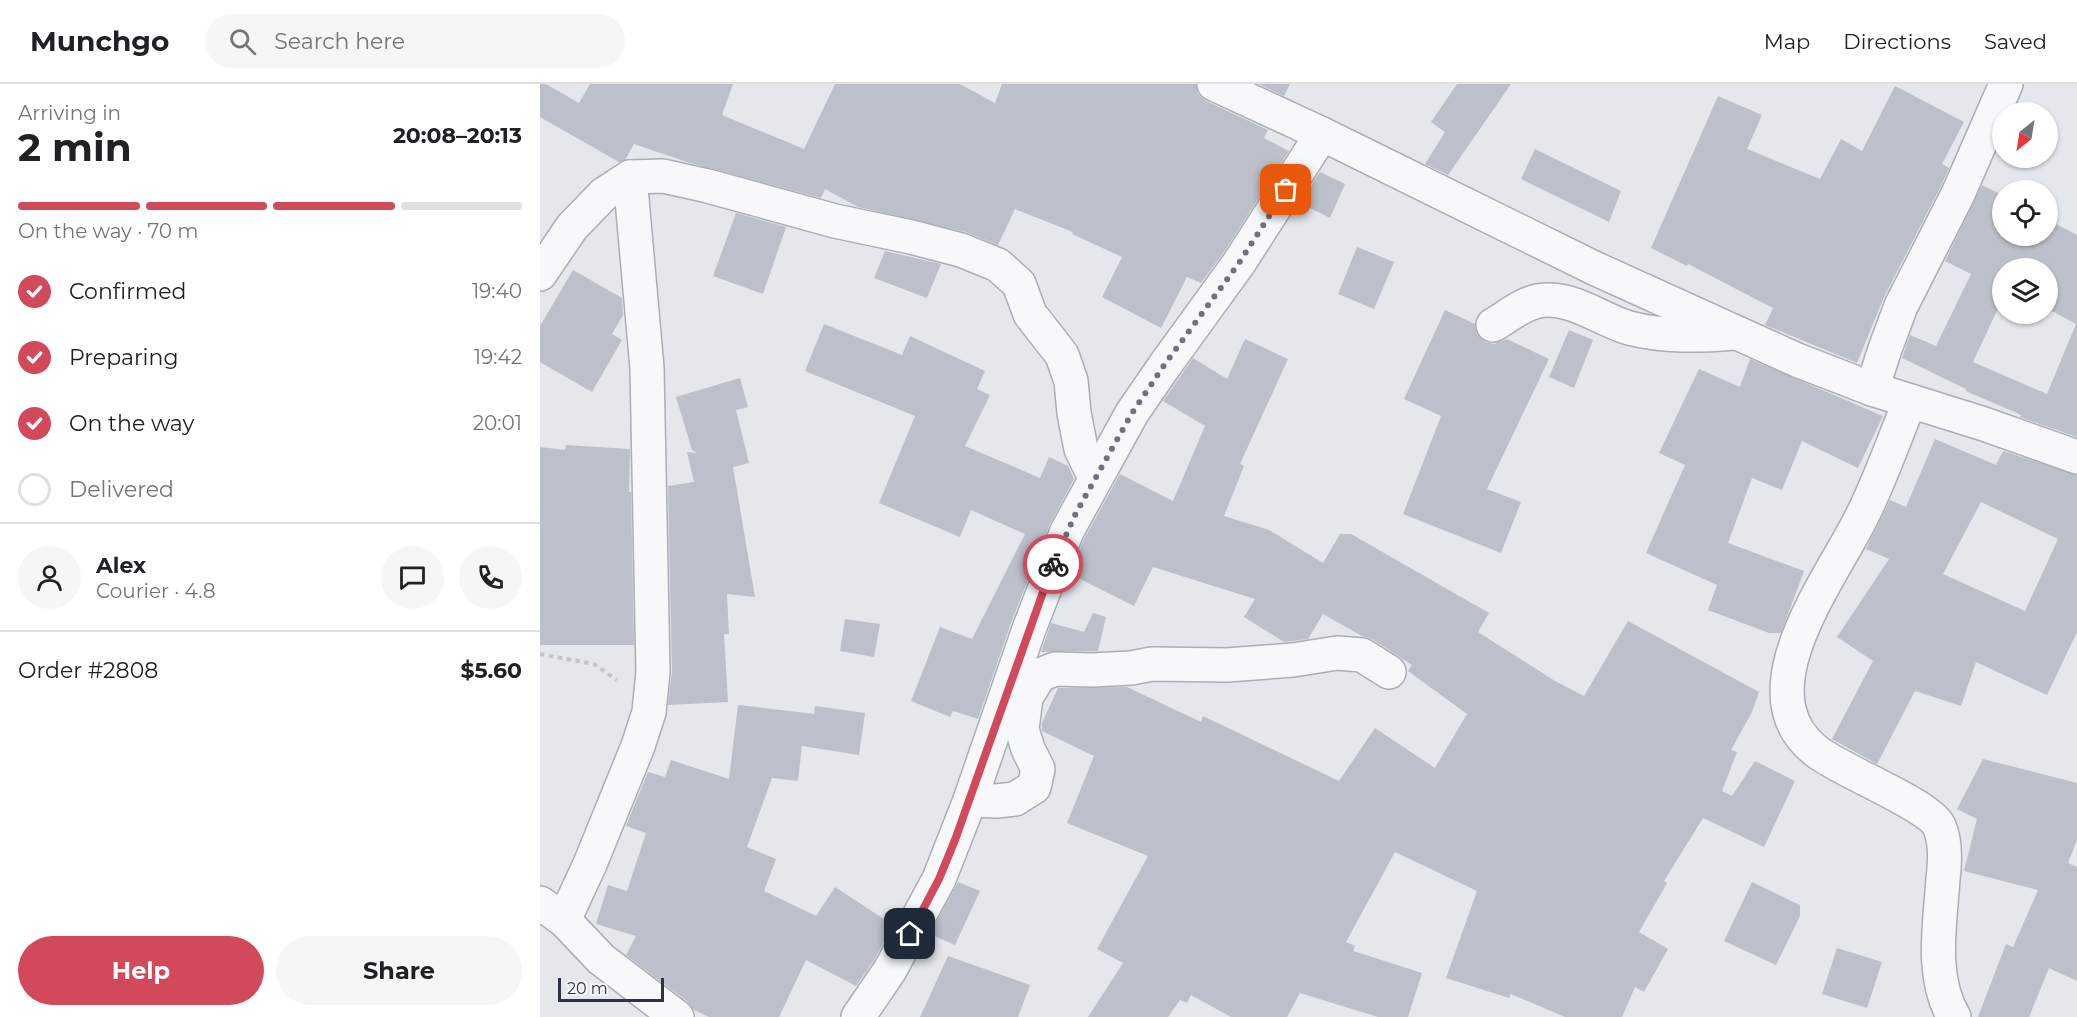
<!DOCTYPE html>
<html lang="en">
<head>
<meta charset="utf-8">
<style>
  body { margin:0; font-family:Montserrat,sans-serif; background:#f6f6f6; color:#202124; height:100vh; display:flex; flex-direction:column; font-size:22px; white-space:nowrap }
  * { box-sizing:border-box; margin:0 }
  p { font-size:20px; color:#757577 }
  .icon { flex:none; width:33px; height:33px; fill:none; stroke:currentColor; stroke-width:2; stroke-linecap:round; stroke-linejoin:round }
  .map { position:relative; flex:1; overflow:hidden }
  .panel { display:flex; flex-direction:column; background:#fff; width:540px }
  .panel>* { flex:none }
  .needle { width:39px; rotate:210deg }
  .fabs { position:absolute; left:1452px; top:18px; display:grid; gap:12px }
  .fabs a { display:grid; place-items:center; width:66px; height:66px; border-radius:50%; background:#fff; box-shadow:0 2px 4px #0004; font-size:30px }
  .scale { position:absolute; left:18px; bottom:15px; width:106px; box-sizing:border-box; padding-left:6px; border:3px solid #2b3445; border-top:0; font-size:16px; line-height:21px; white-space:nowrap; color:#2b3445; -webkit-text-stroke:4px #f4f6f9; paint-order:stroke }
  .pin { position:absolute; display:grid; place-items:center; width:51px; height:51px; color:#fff; margin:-26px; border-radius:12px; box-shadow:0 3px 9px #0006 }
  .courier { position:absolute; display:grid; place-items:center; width:60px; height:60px; margin:-30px; border:4px solid #d1495b; border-radius:50%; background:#fff; color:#222; box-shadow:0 2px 8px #0007 }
  .overview em { font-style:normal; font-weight:700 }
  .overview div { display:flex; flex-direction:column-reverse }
  .overview { display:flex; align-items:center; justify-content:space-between; height:102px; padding:0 18px }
  h1 { font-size:39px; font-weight:700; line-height:45px }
  .bar { display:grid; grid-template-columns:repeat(4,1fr); gap:9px 6px; align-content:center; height:72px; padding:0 18px }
  .bar i { height:8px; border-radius:4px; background:#e0e0e0 }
  .bar .current { background:#d1495b }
  .bar p { grid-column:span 4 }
  .line { display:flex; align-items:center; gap:15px; padding:0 18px; border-top:2px solid #e0e0e0 }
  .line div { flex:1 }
  .round { display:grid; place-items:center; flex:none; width:63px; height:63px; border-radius:32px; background:#f6f6f6 }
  ol { padding:0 18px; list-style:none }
  li { display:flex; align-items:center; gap:18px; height:66px }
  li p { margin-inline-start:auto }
  li .icon { padding:6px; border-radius:50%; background:#d1495b; color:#fff; stroke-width:4 }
  li:last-child { color:#757577 }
  li i { width:33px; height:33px; border:3px solid #e0e0e0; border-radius:50% }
  .primary-button { display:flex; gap:12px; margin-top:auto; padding:12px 18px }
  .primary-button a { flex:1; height:69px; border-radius:36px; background:#d1495b; color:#fff; font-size:24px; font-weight:700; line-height:69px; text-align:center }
  .primary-button a+a { background:#f6f6f6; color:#202124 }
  header { display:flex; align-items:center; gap:36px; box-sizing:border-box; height:84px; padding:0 30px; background:#fff; border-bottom:2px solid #e0e0e0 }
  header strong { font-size:28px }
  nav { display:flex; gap:33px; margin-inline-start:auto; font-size:21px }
  .search { width:420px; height:54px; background:#f6f6f6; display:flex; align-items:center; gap:15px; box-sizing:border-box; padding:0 21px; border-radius:33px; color:#757577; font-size:22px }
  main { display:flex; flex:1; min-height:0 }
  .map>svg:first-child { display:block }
</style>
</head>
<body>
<header>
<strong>Munchgo</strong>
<div class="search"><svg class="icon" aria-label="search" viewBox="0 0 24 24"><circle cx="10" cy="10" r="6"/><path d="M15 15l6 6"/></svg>Search here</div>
<nav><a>Map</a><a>Directions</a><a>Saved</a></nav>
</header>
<main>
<section class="panel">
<div class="overview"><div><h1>2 min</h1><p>Arriving in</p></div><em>20:08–20:13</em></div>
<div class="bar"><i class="current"></i><i class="current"></i><i class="current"></i><i></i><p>On the way · 70 m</p></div>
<ol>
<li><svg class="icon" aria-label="check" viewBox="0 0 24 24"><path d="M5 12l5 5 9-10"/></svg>Confirmed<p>19:40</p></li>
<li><svg class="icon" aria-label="check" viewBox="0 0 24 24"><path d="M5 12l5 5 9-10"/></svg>Preparing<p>19:42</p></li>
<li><svg class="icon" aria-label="check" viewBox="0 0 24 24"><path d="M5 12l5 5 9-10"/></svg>On the way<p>20:01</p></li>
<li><i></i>Delivered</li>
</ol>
<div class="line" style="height:108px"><a class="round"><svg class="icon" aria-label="person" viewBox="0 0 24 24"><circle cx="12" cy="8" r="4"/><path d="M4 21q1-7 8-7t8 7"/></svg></a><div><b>Alex</b><p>Courier · 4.8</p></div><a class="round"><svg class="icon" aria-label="chat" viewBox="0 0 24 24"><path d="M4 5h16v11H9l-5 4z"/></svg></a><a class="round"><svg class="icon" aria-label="phone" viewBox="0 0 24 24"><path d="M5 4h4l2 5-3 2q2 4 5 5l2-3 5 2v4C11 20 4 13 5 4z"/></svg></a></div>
<div class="line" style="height:78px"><div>Order #2808</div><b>$5.60</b></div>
<div class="primary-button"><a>Help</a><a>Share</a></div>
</section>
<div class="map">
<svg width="1537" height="933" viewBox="0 0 1537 933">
  <rect width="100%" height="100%" fill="#e4e7ec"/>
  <g fill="#bbc0ca" fill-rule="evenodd">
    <path d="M0,0H6L39,19L50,0H193L182,31L264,65L295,0H420L455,19L462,0H656L658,10L666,17L728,46L724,54L749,67L684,168L661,199L647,193L621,244L562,213L582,173L532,150L533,148L475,125L458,161L426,148L318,123L285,105L281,114L147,78L94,60L85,76L79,78L0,33Z"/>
    <path d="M719,0H750L744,12Z"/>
    <path d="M917,0H971L908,91L885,80L905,48L891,38Z"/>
    <path d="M1355,2L1424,38L1402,80L1409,84L1401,102L1344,213L1317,279L1225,241L1233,224L1148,180L1147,182L1111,164L1178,12L1222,31L1207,65L1280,95L1301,55L1322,67Z"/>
    <path d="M995,65L1081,107L1069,138L981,95Z"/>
    <path d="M780,88L805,100L790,134L760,119Z"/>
    <path d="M1442,101L1462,111V152H1508V136L1537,151V353L1480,333L1481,331L1426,307V305L1362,274L1370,251L1396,262L1431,190L1405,177ZM1462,184H1508V225L1536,240L1507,310L1433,278L1462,216Z"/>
    <path d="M196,129L246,143L223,210L173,192Z"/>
    <path d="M817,163L854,178L834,225L798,210Z"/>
    <path d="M345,167L401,180L387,214L334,194Z"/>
    <path d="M33,186L82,214L83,231L72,250L82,256L52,308L0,278V242Z"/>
    <path d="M905,226L935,240L937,250L945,258L954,260L967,255L1009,275L947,405L981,418L961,469L863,430L901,332L864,315Z"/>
    <path d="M284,240L362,271L370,252L445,287L437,305L450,311L425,362L500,394L509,373L528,382L534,395L510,440L471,539L438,635L413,627L410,633L371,617L400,543L432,555L485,450L431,426L420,453L339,419L375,332L265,287Z"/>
    <path d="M1029,246L1053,256L1034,304L1009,293Z"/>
    <path d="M705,255L748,275L700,380L704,382L684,432L729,446L783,479L800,450H811L949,529L938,548L1015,597L1044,612L1088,537L1219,608L1212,628L1191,666L1197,668L1182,707L1192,712L1215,677L1255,697L1224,763L1163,734L1124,797L1127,799L1099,848L1128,865L1104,908L1095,903L1082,933H1025L971,910L969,914L906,894L937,807L855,768L806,858L815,862L813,867L882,889L868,933H838L760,909L747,933H691L651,911L647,919L640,916L628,933H548L583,879L557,865L608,772L527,739L554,672L502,647V639L518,604L587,603L661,638L663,632L799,697L835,644L895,684L927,630L868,587L872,581L832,555L822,552L783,530L768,555L744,558L704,533L715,515L613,483L594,522L530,490L544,455L580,390L633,417L665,342L623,317L653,274L687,295Z"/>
    <path d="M1210,275L1343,332L1318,384L1262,357L1242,406L1212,394L1188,459L1264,487L1241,549H1229L1168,526L1177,501L1106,469L1145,381L1119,369L1159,285L1200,303Z"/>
    <path d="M200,294L208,323L196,326L209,379L193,383L215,513L187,510L189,550H184L188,618L128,621L132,588L128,402L154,398L147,368L157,369L152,366L136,313Z"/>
    <path d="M1395,355L1456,381L1463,367L1537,391V548L1507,611L1436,578L1421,622L1375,607L1337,680L1292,655L1333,577L1297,553L1349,475L1326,465L1350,416L1366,423ZM1441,418L1518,455L1485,527L1403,490Z"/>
    <path d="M26,361L90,365L89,408H91L94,561H0V363L25,366Z"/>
    <path d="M553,529L566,533L558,567L501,568L511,539L544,548Z"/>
    <path d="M305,535L340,540L334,573L300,567Z"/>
    <path d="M198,621L274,630L275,622L325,629L319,671L262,662L258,697L232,694L207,763L236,775L224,807L276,832L295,803L353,841L334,876L316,902L266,876L239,933H169L154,926L148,918L86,871L96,852L56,840L68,801L87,807L106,749L86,742L108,688L125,693L131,676L189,695Z"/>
    <path d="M1443,675L1537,699V756L1528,779L1537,783V897L1509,884L1489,933H1438L1466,860L1473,863L1498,806L1424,787L1437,735L1417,725Z"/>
    <path d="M418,798L440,807L415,861L390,850Z"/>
    <path d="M1212,798L1260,821V832L1236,881L1184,857Z"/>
    <path d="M1297,864L1342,878L1327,924L1282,910Z"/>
    <path d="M408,872L490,901L478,933H380Z"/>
  </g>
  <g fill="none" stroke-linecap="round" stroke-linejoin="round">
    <g stroke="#a9aeb7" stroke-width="36">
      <g id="minor">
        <path d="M674,0L782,50L1054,184L1257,276L1332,305L1444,340L1537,373"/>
        <path d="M0,190L32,143L64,110L90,93L123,92L168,102L295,137L371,153L421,166L458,181L479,200L490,230L522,271L531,297L534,329L541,365L555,394"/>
        <path d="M953,241C967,233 982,220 998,217C1031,211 1059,235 1089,244C1124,253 1159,252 1194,249"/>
        <path d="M1332,305L1345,265L1361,222L1418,110L1466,0"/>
        <path d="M1370,317C1355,353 1342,391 1325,426C1297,488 1199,606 1276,667C1301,687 1388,720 1399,742C1406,757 1405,779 1403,795C1400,840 1390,893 1414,933"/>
        <path d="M430,716L456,717L475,715L494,703L498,685L488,665L482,645L486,613L500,591L515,585L552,586L591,584L612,580L687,581L753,576L797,569L822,571L849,588"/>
        <path d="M0,819L24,836L61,875L137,933"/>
        <path d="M24,836L50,780L98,662L109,628L113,588L107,284L90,93"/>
        <path d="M318,933L350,886L399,795L430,716L489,545L527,447L592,329L625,281L699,179L782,50"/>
      </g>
    </g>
    <path stroke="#c2c5cb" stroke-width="4" stroke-dasharray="4.5 4.5" stroke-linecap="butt" d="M0,570L54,580L77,596"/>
    <use href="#minor" stroke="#f7f8fa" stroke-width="33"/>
  </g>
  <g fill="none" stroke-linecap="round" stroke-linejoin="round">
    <path stroke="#6c737f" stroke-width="6" stroke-dasharray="0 10.8" d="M513,480L536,429L592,329L625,280L699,179L746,106"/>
    <path stroke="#d1495b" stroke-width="8" d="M370,850L399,795L415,756L513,480"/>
  </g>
</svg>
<div class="fabs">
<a><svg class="needle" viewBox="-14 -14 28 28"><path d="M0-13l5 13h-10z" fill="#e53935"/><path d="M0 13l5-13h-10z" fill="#757577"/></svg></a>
<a><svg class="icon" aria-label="locate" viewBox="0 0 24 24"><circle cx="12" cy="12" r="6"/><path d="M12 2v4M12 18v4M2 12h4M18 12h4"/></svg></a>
<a><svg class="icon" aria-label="layers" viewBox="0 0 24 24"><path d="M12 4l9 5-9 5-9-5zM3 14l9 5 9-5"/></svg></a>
</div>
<div class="scale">20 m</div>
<div class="pin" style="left:746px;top:106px;background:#ea580c"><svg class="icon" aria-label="bag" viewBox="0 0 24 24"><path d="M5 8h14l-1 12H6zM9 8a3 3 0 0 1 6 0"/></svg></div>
<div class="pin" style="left:370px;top:850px;background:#1f2937"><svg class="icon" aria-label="home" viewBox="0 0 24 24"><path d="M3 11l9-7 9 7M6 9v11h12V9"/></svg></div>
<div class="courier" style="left:513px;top:480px"><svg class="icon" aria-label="bike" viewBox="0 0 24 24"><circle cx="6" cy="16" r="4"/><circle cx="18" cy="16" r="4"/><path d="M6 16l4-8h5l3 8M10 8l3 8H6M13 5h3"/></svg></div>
</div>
</main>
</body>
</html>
